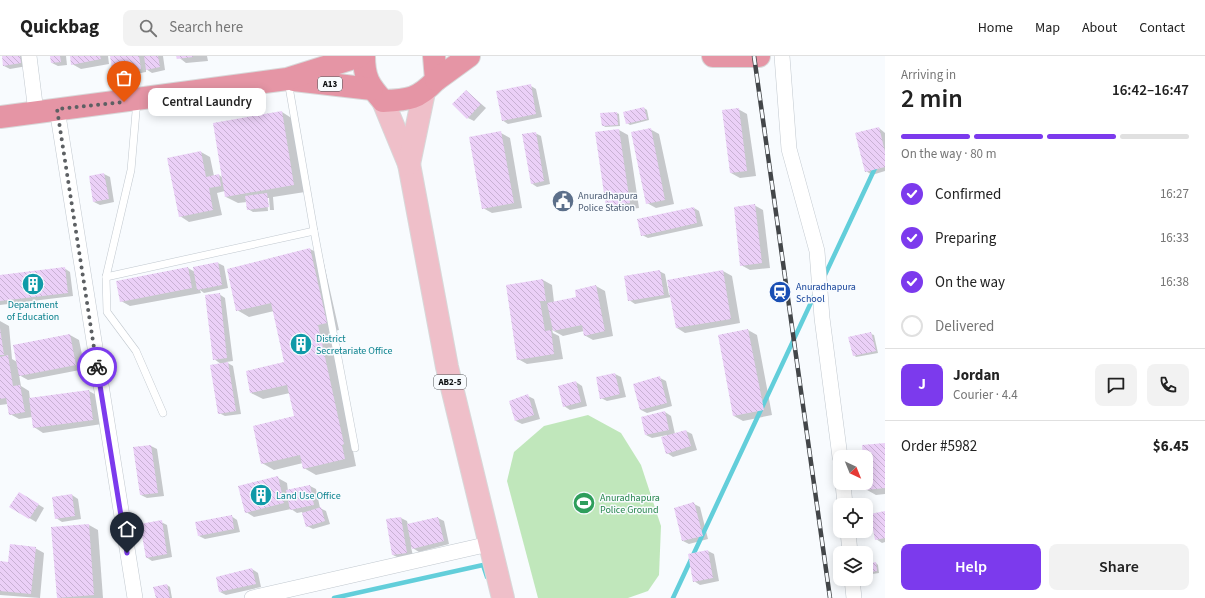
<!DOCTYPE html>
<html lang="en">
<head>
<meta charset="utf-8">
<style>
  body { margin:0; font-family:"Source Sans 3",sans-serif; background:#f2f2f2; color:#222; height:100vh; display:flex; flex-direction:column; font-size:15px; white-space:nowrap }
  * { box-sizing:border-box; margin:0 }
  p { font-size:13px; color:#767676 }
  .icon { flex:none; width:22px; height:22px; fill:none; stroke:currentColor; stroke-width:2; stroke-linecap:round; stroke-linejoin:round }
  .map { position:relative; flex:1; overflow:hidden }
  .drawer { display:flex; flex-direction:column; background:#fff; width:320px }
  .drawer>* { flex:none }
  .needle { width:26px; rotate:137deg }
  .buttons { position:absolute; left:833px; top:394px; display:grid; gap:8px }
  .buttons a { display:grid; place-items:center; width:40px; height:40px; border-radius:8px; background:#fff; box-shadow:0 2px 10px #0003; font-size:20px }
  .pin { position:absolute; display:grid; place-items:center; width:34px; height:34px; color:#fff; margin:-41px -17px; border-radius:50% 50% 50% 0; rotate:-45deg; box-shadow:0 0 4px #0007 }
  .pin .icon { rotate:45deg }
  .courier { position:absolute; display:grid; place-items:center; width:40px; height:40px; margin:-20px; border:3px solid #7c3aed; border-radius:50%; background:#fff; color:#222; box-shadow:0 1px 5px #0007 }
  .bubble { position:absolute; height:28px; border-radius:8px; background:#fff; box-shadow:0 2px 10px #0003; font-size:13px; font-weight:600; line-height:28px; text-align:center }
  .overview em { font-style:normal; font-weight:600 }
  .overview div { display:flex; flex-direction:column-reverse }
  .overview { display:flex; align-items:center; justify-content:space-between; height:68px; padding:0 16px }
  h1 { font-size:26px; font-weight:600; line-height:30px }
  .bar { display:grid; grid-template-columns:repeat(4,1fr); gap:6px 4px; align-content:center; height:48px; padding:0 16px }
  .bar i { height:5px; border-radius:3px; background:#e0e0e0 }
  .bar .selected { background:#7c3aed }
  .bar p { grid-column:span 4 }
  .line { display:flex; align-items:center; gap:10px; padding:0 16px; border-top:1px solid #e0e0e0 }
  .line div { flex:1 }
  .round { display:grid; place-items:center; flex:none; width:42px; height:42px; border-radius:8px; background:#f2f2f2 }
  ol { padding:0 16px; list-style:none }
  li { display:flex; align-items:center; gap:12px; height:44px }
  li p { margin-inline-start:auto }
  li .icon { padding:4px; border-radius:50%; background:#7c3aed; color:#fff; stroke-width:4 }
  li:last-child { color:#767676 }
  li i { width:22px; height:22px; border:2px solid #e0e0e0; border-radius:50% }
  .button { display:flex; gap:8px; margin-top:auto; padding:8px 16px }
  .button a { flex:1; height:46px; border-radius:8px; background:#7c3aed; color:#fff; font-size:16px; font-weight:600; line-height:46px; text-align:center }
  .button a+a { background:#f2f2f2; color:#222 }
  header { display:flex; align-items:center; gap:24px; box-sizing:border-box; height:56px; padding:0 20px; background:#fff; border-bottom:1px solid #e0e0e0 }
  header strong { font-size:19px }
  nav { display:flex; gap:22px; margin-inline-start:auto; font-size:14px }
  .search { width:280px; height:36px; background:#f2f2f2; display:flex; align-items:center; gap:10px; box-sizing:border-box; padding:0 14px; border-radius:8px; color:#767676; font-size:15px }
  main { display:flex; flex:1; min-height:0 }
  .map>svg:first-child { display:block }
</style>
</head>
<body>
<header>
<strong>Quickbag</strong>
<div class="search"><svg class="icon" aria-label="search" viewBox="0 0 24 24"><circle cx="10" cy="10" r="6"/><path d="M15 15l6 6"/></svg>Search here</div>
<nav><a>Home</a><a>Map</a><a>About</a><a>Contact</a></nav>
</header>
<main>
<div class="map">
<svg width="885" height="542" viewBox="0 0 885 542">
  <defs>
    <pattern id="building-back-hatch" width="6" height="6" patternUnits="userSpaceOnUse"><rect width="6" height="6" fill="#ebd0f7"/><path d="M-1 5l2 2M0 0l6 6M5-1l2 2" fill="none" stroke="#c8b1d3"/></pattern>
  </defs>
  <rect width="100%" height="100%" fill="#f8fbfe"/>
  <path fill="#c0e7bb" d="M588,359L621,377L641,409L661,470L659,519L648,535L628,542H538L507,425L514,396L544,370Z"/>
  <g fill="#0003">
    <path d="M3,0H25L27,10L10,13L4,10Z"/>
    <path d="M51,0H66L67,9L58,10L52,7Z"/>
    <path d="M71,0H108L109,8L81,13L72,8Z"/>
    <path d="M111,0H163L165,14L152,17L146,13V16L120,21L114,18Z"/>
    <path d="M166,0H207L208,5L186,7L177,0Z"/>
    <path d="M531,30L536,33L542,61L508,68L502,64Z"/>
    <path d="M466,35L486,52L474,65L468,62Z"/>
    <path d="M644,52L647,54L649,64L630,69L627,67Z"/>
    <path d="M738,53L747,58L756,120L740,122L731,117Z"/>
    <path d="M282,56L293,63L305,136L273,141L274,154H270L269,142H267L268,155L253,156L248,153L247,146L238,147L226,141L225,135L217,137L222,159L189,166L180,160L201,96L210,101L214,120L219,119L223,122Z"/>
    <path d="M617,57L619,58L620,70L605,71L603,69Z"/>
    <path d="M879,72L885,77V115L872,119L866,115Z"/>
    <path d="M650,73L659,78L674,148L656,152L647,147Z"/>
    <path d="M619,74L628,79L639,152L616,155L607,150Z"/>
    <path d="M501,77L510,82L522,152L492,157L483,152Z"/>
    <path d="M535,77L541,80L550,128L537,131L531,127Z"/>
    <path d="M104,118L110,121L114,146L100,149L94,146Z"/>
    <path d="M754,149L763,154L770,212L750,214L741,209Z"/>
    <path d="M694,152L699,155L703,170L648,182L642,179Z"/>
    <path d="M310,193L322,199L339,274L330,276L355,395H353L356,410L316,419L304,412L303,407L274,414L262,407L295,361L290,337L263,343L251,337L285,307L274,255L249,261L237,254Z"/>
    <path d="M218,207L224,210L228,232L204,237L200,234L201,237L130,250L121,245L188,212L195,216Z"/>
    <path d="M64,212L70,216L73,240L0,249V220Z"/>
    <path d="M659,215L665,218L669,239L723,215L732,220L740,267L685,277L677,272L671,241L635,248L629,244Z"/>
    <path d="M543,224L552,229L554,246L577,242L596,230L605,235L613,280L593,284L584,279V275L563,280L552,274L553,277L559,280L563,303L527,308L518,303Z"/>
    <path d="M219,238L225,242L233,305L226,306L233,310L241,358L225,360L219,357L221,308L214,303Z"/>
    <path d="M0,265L9,270L12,303L17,306L70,279L79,284L85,313L28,324L19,319L21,330L29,335L30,343L89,335L98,340L102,368L43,377L34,371L32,361L19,363L10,358L8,348L0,349Z"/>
    <path d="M748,274L757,279L772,359L743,365L734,360L719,280Z"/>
    <path d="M871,278L874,279L878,297L856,301L854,299Z"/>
    <path d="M615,318L621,321L626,341L607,345L601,342L597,322Z"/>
    <path d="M660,322L666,325L672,350L647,357L641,354Z"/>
    <path d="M576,326L582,330L587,350L570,354L564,350Z"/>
    <path d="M528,340L534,343L540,363L522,368L516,365L510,345Z"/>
    <path d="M665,356L671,360L675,378L686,375L692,378L697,394L673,401L667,397V379L652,382L646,379Z"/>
    <path d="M885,388V438L876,439L867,434L866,401H864Z"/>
    <path d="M151,390L157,393L164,440L147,442L141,439Z"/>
    <path d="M278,422L287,427L288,435L310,430L316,433L320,452L326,455L330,468L313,473L307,470L302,456L297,457L291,453L254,461L246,456Z"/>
    <path d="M72,439L78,443L81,463L62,466L56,462L54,442Z"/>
    <path d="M25,440L44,452L36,466L11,451Z"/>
    <path d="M694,448L700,451L708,483L689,488L683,485Z"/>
    <path d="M885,456V486L882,487L876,483Z"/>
    <path d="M231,460L237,464L240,476L205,483L199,480Z"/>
    <path d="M401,462L407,465L408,469L438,462L444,465L449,488L419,496L411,491L413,500L399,502L393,499L387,464Z"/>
    <path d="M161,466L167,469L172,501L152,505L146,501Z"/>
    <path d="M89,469L98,474L103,542H59L58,541Z"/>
    <path d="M35,492L44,497L40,542L0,539V506L9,507Z"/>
    <path d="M708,495L714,498L719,525L700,529L694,525L689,499Z"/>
    <path d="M876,507L878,509L879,517L866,519V509Z"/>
    <path d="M252,513L258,517L261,531L226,539L220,536Z"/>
    <path d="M167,529L170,531L172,542H157Z"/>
  </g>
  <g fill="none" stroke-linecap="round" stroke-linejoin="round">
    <g stroke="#62ceda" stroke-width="4.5">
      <path d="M824,221L876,110"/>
      <path d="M334,542L483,509L487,521"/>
      <path d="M673,542L815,238"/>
    </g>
  </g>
  <g fill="url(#building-back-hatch)">
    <path d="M2,0H20L21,7L3,10Z"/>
    <path d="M50,0H60L61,6L51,7Z"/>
    <path d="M70,0H100L101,3L71,9Z"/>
    <path d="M110,0H139L141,13L113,18Z"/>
    <path d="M144,0H158L160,11L146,14Z"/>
    <path d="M176,0H193V1L177,3Z"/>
    <path d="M531,28L536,58L502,65L496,35Z"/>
    <path d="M466,34L481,48L467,63L452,48Z"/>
    <path d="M644,51L647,63L626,68L623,56Z"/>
    <path d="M739,52L747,115L730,117L722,54Z"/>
    <path d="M282,55L294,129L225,141L213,67Z"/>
    <path d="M617,56L618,69L602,70L600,57Z"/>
    <path d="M879,71L885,96V111L865,116L855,77Z"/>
    <path d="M651,72L665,144L646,148L631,76Z"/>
    <path d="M619,73L630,147L606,151L595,76Z"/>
    <path d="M501,75L514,147L482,153L469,81Z"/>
    <path d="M536,76L544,125L531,128L522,78Z"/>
    <path d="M201,95L206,121L219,118L221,130L209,132L213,154L179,161L167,102Z"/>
    <path d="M104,117L109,143L93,146L89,120Z"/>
    <path d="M267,137L269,151L247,154L245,140Z"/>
    <path d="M755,148L762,207L740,210L734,151Z"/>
    <path d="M694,151L697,167L641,180L637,163Z"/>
    <path d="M310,192L327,267L318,269L344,388L342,389L345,403L303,413L300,399L261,408L253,370L294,360L287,329L250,337L246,315L284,306L271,247L236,255L227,213Z"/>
    <path d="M218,206L222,229L197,234L193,211Z"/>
    <path d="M65,211L68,237L0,245V219Z"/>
    <path d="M188,211L192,232L120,246L116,225Z"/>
    <path d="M660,214L664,239L628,245L624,220Z"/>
    <path d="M723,214L731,263L676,272L667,224Z"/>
    <path d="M543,223L546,245H540L545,275L551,274L554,298L517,304L506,229Z"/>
    <path d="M596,229L605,275L584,280L582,269L553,275L547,247L576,241L575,234Z"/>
    <path d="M220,237L227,302L213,304L205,239Z"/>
    <path d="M0,272L4,299H0Z"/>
    <path d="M748,273L764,354L733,360L718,279Z"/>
    <path d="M871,276L876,295L853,300L848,281Z"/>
    <path d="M70,278L76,309L19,320L13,289Z"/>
    <path d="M8,299L13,330L20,329L25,356L9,359L6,342L0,343V301Z"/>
    <path d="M228,306L236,355L218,358L210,309Z"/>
    <path d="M615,317L620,338L600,343L596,321Z"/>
    <path d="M660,320L667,347L640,354L633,328Z"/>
    <path d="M576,325L581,346L563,351L558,330Z"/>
    <path d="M89,334L93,364L33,372L29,342Z"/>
    <path d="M528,338L534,359L515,365L509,345Z"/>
    <path d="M665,355L669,374L645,379L641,361Z"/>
    <path d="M686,374L691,390L666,398L661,381Z"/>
    <path d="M885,387V432L866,434V401H863L862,389Z"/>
    <path d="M151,389L158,437L140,439L133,391Z"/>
    <path d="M278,420L284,447L245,457L238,430Z"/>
    <path d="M310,429L314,449L290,454L286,434Z"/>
    <path d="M19,436L39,448L29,463L9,451Z"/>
    <path d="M72,438L75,460L55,463L52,441Z"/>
    <path d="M694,446L703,480L682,485L674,452Z"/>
    <path d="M321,451L325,465L306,471L302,457Z"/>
    <path d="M885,455V482L875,484L870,458Z"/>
    <path d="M232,459L234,473L198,480L195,466Z"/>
    <path d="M401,461L407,497L392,499L386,463Z"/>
    <path d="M438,461L444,485L412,493L407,468Z"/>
    <path d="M162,464L167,498L146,502L140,468Z"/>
    <path d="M89,468L94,539L57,542L51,471Z"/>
    <path d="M10,488L36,491L31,538L0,535V505L8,506Z"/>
    <path d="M708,494L713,522L693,526L688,498Z"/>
    <path d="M876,506L877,515L866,517V508Z"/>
    <path d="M252,512L256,528L219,536L216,521Z"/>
    <path d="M167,528L170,542H156L153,531Z"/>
  </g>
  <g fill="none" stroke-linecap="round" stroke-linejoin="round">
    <g stroke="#c1c8cf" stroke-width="8">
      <g id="lane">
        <path d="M288,25L314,175L355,392"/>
        <path d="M137,44L131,114L106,221L107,256L136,295L163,357"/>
        <path d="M106,221L314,175"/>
      </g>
    </g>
    <g stroke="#c1c8cf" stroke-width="16">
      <g id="street">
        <path d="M29,0L36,56"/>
        <path d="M782,0L789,93L817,195L822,262L840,401"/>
        <path d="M57,53L135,542"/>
        <path d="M843,427L845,449"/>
        <path d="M848,475L850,497"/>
        <path d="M852,523L854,542"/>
        <path d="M252,542L489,488"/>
      </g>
    </g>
    <g stroke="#d8d8d9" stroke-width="24">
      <g id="primary">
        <path d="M383,45L409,108L447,311L503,542"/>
        <path d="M409,108L424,36"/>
      </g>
    </g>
    <g stroke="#d8d8d9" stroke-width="24">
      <g id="highway">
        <path d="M364,0C364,22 369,29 383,45C409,44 418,43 436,24L434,0"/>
        <path d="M713,0H759"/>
        <path d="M294,24L372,33"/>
        <path d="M436,24L469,0"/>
        <path d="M0,61L287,23L360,0"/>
      </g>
    </g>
    <use href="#lane" stroke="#fff" stroke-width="7"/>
    <use href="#street" stroke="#fff" stroke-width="15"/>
    <use href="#primary" stroke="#efbfc9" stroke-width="22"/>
    <use href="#highway" stroke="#e595a5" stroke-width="22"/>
    <g stroke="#434649" stroke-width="4.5">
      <path id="rail" d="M754,0L830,542"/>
    </g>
    <use href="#rail" stroke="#f8fbfe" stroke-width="3" stroke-dasharray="9" stroke-linecap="butt"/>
  </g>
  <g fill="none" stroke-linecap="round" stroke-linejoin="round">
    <path stroke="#5d6063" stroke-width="4" stroke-dasharray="0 7.2" d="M97,311L57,53L124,46"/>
    <path stroke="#7c3aed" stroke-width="5" d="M97,311L127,497"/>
  </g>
  <defs>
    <g id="civic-disc" transform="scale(1.15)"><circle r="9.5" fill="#5c6f8a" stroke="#f8fbfe"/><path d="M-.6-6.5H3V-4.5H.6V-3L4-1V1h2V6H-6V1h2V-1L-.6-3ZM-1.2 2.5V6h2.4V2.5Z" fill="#fff"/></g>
    <g id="building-disc" transform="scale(1.15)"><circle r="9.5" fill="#0f9aa8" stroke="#f8fbfe"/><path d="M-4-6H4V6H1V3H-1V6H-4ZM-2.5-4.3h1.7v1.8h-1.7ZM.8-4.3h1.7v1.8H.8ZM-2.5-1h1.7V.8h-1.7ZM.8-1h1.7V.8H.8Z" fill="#fff"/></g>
    <g id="station-disc" transform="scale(1.15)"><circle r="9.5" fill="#1a4fb4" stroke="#f8fbfe"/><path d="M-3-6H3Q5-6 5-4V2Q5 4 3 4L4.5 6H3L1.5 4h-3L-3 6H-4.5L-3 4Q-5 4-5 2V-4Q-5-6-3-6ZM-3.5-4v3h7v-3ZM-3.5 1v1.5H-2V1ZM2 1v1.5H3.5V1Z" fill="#fff"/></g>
    <g id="stadium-disc" transform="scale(1.15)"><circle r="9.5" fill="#2e9e5b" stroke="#f8fbfe"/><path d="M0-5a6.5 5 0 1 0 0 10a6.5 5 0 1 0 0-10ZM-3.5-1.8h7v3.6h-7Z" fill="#fff"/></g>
  </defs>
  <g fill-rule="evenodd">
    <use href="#civic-disc" x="563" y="145"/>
    <use href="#building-disc" x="33" y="228"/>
    <use href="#station-disc" x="780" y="236"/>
    <use href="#building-disc" x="301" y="288"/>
    <use href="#building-disc" x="261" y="439"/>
    <use href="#stadium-disc" x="584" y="447"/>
  </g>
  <g text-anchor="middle" stroke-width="3" stroke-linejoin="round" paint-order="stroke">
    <g fill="#f8fbfe" stroke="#515457" stroke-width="1">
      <rect x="318" y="21" width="24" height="14" rx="3"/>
      <rect x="434" y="319" width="32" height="14" rx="3"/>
    </g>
    <g font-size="9" font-weight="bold" fill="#0a0d0f">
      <text x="330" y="31">A13</text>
      <text x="450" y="329">AB2-5</text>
    </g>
    <g font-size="10" fill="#4e5e75" stroke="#f8fbfe" text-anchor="start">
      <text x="578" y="143">Anuradhapura<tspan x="578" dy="12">Police Station</tspan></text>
    </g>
    <g font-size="10" fill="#164399" stroke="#f8fbfe" text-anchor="start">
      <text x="796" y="234">Anuradhapura<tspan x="796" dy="12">School</tspan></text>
    </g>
    <g font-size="10" fill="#0d838f" stroke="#f8fbfe" text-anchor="start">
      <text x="33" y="252" text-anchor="middle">Department<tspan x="33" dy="12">of Education</tspan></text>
      <text x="316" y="286">District<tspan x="316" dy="12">Secretariate Office</tspan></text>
      <text x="276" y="443">Land Use Office</text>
    </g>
    <g font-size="10" fill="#27864d" stroke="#f8fbfe" text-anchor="start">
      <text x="600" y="445">Anuradhapura<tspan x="600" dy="12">Police Ground</tspan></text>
    </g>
  </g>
</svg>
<div class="buttons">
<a><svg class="needle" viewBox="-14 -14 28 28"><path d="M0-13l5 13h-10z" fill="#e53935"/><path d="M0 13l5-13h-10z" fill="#767676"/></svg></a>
<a><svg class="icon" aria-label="locate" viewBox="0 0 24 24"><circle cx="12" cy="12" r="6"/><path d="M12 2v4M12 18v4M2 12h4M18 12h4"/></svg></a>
<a><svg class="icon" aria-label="layers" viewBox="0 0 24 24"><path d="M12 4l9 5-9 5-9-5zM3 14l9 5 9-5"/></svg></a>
</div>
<div class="pin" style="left:124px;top:46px;background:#ea580c"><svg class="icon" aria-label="bag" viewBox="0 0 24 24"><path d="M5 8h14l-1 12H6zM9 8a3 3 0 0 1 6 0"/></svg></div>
<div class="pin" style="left:127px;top:497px;background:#1f2937"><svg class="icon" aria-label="home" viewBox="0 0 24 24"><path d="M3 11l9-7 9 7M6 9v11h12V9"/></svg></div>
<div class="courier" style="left:97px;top:311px"><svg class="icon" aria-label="bike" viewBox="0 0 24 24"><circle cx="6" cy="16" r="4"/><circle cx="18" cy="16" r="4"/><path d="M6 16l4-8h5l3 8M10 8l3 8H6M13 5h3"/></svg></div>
<div class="bubble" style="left:148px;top:32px;width:118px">Central Laundry</div>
</div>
<section class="drawer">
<div class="overview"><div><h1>2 min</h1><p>Arriving in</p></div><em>16:42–16:47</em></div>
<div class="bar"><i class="selected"></i><i class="selected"></i><i class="selected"></i><i></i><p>On the way · 80 m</p></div>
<ol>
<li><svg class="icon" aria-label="check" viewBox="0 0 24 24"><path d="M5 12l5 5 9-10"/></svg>Confirmed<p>16:27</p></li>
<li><svg class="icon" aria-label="check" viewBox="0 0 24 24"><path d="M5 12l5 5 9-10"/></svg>Preparing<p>16:33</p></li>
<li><svg class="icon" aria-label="check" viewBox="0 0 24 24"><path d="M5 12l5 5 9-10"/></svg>On the way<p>16:38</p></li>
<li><i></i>Delivered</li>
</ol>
<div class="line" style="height:72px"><b class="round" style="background:#7c3aed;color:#fff">J</b><div><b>Jordan</b><p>Courier · 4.4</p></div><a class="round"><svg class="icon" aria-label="chat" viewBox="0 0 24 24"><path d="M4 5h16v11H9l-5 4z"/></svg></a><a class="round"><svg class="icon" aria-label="phone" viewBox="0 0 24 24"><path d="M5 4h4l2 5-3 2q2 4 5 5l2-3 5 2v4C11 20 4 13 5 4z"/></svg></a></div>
<div class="line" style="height:52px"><div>Order #5982</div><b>$6.45</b></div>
<div class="button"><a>Help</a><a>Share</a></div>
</section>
</main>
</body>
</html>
